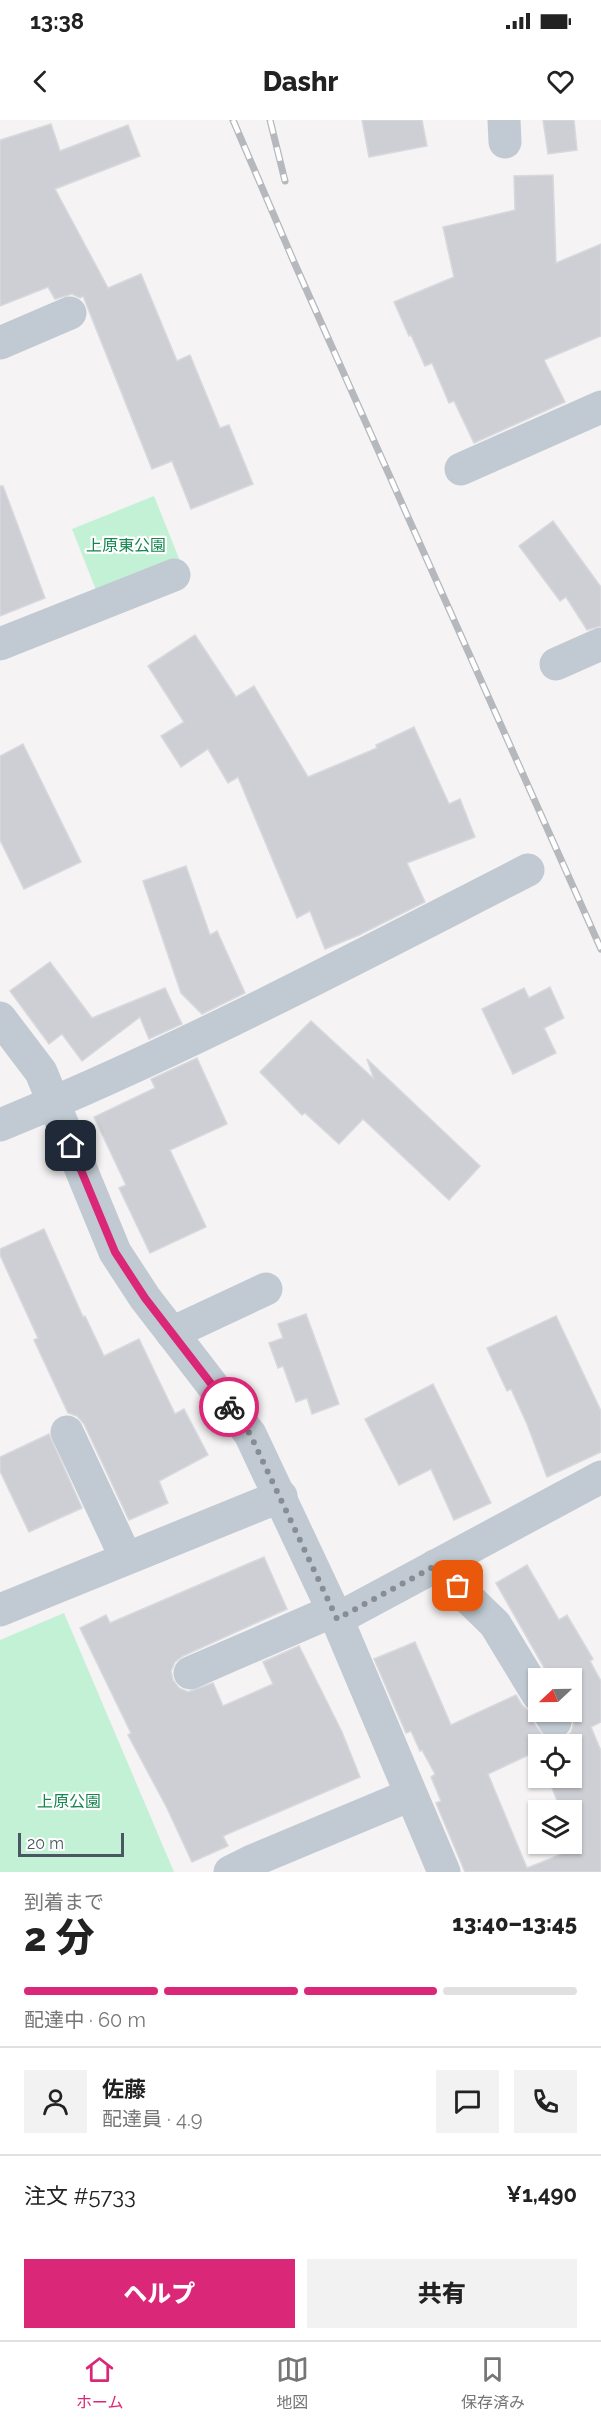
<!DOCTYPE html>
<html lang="ja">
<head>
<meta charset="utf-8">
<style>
  body { margin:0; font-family:Raleway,"Noto Sans JP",sans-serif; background:#f2f2f2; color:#222; height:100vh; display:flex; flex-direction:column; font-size:22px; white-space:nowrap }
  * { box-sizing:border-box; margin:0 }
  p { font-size:20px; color:#767676 }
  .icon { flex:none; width:33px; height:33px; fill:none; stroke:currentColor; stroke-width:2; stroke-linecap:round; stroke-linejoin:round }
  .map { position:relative; height:1752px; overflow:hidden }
  .drawer { display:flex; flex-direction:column; background:#fff; flex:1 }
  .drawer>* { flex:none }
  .needle { width:39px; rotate:248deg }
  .fabs { position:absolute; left:528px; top:1548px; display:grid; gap:12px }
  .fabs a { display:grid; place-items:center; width:54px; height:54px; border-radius:0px; background:#fff; box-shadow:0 2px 4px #0004; font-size:30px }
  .scale { position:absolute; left:18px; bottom:15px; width:106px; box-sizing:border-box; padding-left:6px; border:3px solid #4a5661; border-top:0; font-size:16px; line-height:21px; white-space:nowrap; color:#4a5661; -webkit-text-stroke:4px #fff; paint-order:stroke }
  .pin { position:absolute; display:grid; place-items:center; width:51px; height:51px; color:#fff; margin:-26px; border-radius:12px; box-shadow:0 3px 9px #0006 }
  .courier { position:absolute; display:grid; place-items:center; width:60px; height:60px; margin:-30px; border:4px solid #db2777; border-radius:50%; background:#fff; color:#222; box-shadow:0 2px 8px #0007 }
  .summary em { font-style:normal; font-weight:800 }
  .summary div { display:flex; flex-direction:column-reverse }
  .summary { display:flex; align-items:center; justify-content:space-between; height:102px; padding:0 24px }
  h1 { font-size:39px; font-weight:800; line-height:45px }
  .bar { display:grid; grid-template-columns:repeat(4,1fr); gap:9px 6px; align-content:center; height:72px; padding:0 24px }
  .bar i { height:8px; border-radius:4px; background:#e0e0e0 }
  .bar .on { background:#db2777 }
  .bar p { grid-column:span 4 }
  .line { display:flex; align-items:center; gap:15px; padding:0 24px; border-top:2px solid #e0e0e0 }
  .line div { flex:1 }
  .round { display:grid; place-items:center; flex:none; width:63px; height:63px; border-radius:0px; background:#f2f2f2 }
  .primary-button { display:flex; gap:12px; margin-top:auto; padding:12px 24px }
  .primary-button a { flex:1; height:69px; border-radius:0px; background:#db2777; color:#fff; font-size:24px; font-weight:800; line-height:69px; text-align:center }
  .primary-button a+a { background:#f2f2f2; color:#222 }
  .status { display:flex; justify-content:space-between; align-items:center; height:42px; padding:0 30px; background:#fff; direction:ltr }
  .status svg { height:16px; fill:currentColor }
  header { display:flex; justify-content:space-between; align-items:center; height:78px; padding:0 24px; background:#fff; font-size:27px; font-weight:800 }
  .tabs { display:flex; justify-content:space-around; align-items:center; height:84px; border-top:2px solid #e0e0e0; background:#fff; font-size:16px; color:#767676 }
  .tabs a { display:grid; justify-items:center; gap:3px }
  .tabs .on { color:#db2777 }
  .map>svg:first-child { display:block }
</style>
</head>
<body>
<div class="status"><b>13:38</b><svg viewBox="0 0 49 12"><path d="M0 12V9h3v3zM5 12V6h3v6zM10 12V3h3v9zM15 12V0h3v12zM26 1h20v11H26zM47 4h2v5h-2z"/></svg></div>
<header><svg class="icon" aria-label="back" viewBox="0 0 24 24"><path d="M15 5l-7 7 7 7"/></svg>Dashr<svg class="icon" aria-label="heart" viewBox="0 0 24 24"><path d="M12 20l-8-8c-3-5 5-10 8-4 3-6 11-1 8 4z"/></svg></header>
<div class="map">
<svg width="601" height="1752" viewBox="0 0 601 1752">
  <rect width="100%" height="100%" fill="#f5f3f3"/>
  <g fill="#c3f1d5">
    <path d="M154,376L180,441L98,475L72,409Z"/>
    <path d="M64,1493L174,1752H0V1520Z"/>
  </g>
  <g fill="#cdcfd5" stroke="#d7d9de" stroke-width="1.5" fill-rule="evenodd">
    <path d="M362,0H422L427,26L369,37Z"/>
    <path d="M543,0H574L577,30L548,34Z"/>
    <path d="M51,4L60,31L128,5L140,36L55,69L108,168L141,154L177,241L190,235L220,308L229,305L253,364L191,389L172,341L152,349L83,176L80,178L72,174L55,179L48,167L0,186V20Z"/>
    <path d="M553,55L556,143L601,124V216L544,240L565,282L474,323L454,281L449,283L432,243L425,246L411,215L409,216L394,182L454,157L443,107L515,90L514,56Z"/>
    <path d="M0,366H3L45,478L0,496Z"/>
    <path d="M553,401L601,467V506L587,510L566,477L560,481L519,426Z"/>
    <path d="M195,515L236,577L254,566L308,657L377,628L376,625L414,607L449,684L460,679L475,717L407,743L425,782L359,815L325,829L310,791L297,798L238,657L228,663L208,629L181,647L161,616L184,602L148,546Z"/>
    <path d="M23,624L81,742L24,769L0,720V636Z"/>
    <path d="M186,746L210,815L217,811L245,873L202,894L181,873L143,761Z"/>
    <path d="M50,842L92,898L165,868L182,904L149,919L140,897L82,941L62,914L49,924L10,871Z"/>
    <path d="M550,867L564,898L544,908L556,933L513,954L482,889L524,868L529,878Z"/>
    <path d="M311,901L374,959L367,939L480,1046L449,1080L363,999L339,1024L305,993L302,995L260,952Z"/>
    <path d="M197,938L227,1004L170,1030L206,1107L150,1133L119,1068L126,1065L94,997L155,968L151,959Z"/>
    <path d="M44,1109L83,1197L85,1196L104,1236L139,1219L175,1294L184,1289L208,1335L159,1361L168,1383L129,1400L84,1304L77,1296L68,1293L34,1220L38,1218L0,1135V1129Z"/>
    <path d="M306,1194L339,1284L312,1294L307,1278L296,1282L283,1246L278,1248L269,1223L283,1218L278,1204Z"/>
    <path d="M556,1196L601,1291V1332L547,1357L527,1304L511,1269L507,1271L487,1228Z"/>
    <path d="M433,1264L491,1383L454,1400L431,1349L399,1365L365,1299Z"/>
    <path d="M49,1314L82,1388L29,1412L0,1351V1337Z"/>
    <path d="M264,1437L287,1489L183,1536L175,1542L171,1551L173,1560L179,1568L188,1572L213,1563L223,1586L273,1564L263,1542L299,1526L342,1612L360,1657L223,1716L228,1726L192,1742L167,1688L128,1615L131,1613L80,1508L106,1495L110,1503Z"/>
    <path d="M527,1445L559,1500L567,1495L593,1539L590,1541L601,1561V1602L591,1607L601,1631V1752H465L436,1683L441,1681L431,1657L435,1654L422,1630L420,1631L411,1611L406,1613L374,1539L415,1522L451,1605L516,1575L522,1585L530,1592L533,1602L545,1618L556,1621L565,1618L571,1612L574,1602L571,1592L572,1558H550L496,1463ZM538,1624H572V1658H548L561,1690H572V1715L577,1728L527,1748L488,1654L537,1631L538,1635Z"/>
  </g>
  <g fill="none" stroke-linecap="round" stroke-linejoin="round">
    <g stroke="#c1cad2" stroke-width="33">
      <path d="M504,0L505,22"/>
      <path d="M0,223L70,193"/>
      <path d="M461,349L601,287"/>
      <path d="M0,524L174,455"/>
      <path d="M556,544L601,524"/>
      <path d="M0,898L41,952L115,1132L145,1178L250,1314L337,1499L444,1752"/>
      <path d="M0,1005C181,931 354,839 528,750"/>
      <path d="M172,1213L266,1169"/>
      <path d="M67,1312L126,1438"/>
      <path d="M435,1446L495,1504L538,1575"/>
      <path d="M0,1490L281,1376"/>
      <path d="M337,1499L601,1357"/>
      <path d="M190,1553L333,1491"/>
      <path d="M549,1592L555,1602"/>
      <path d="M230,1752L252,1741L410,1675"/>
    </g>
    <g stroke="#b5b8bd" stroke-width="7">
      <g id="rail">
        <path d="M233,0L294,142L601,829"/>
        <path d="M270,0L285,61"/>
      </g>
    </g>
    <use href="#rail" stroke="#fff" stroke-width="4.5" stroke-dasharray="14" stroke-linecap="butt"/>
  </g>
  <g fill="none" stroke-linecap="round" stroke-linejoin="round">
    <path stroke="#868d94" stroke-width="6" stroke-dasharray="0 10.8" d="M229,1287L250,1314L337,1499L435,1446L458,1466"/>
    <path stroke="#db2777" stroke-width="8" d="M71,1026L115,1132L145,1178L229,1287"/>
  </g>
  <g text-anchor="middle" stroke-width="4.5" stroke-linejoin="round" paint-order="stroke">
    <g font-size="16" fill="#17864f" stroke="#fff">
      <text x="126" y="431">上原東公園</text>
      <text x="69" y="1687">上原公園</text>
    </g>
  </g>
</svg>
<div class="fabs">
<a><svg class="needle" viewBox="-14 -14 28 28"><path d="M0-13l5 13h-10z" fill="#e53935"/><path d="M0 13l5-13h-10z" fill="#767676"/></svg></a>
<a><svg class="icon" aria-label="locate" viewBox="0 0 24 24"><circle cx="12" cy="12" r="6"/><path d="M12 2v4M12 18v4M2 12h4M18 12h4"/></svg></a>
<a><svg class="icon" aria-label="layers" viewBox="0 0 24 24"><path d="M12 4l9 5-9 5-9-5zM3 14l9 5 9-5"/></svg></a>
</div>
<div class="scale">20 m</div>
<div class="pin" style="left:458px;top:1466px;background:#ea580c"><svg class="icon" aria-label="bag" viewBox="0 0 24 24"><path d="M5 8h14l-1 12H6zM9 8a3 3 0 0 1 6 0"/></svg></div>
<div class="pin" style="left:71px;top:1026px;background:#1f2937"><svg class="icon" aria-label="home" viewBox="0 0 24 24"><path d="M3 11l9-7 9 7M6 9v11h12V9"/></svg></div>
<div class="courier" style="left:229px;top:1287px"><svg class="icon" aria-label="bike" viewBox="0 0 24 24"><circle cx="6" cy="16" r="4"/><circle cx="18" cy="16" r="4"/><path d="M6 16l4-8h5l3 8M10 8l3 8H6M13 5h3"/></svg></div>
</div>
<section class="drawer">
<div class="summary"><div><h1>2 分</h1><p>到着まで</p></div><em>13:40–13:45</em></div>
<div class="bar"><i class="on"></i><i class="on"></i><i class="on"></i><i></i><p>配達中 · 60 m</p></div>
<div class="line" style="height:108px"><a class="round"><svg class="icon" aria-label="person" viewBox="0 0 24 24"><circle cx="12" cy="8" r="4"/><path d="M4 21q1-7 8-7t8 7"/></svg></a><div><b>佐藤</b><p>配達員 · 4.9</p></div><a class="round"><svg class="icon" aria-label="chat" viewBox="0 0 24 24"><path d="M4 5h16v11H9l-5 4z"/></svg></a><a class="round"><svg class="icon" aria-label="phone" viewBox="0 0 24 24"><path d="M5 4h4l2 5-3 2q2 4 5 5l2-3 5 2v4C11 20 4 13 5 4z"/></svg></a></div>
<div class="line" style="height:78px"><div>注文 #5733</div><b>¥1,490</b></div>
<div class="primary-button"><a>ヘルプ</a><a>共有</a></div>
</section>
<nav class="tabs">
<a class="on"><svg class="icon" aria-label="home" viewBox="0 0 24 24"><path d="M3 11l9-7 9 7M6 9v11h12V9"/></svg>ホーム</a>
<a><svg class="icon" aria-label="map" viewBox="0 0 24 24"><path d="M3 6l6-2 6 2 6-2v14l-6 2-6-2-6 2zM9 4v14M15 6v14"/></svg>地図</a>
<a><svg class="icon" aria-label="saved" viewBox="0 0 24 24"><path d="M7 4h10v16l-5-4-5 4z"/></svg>保存済み</a>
</nav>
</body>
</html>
